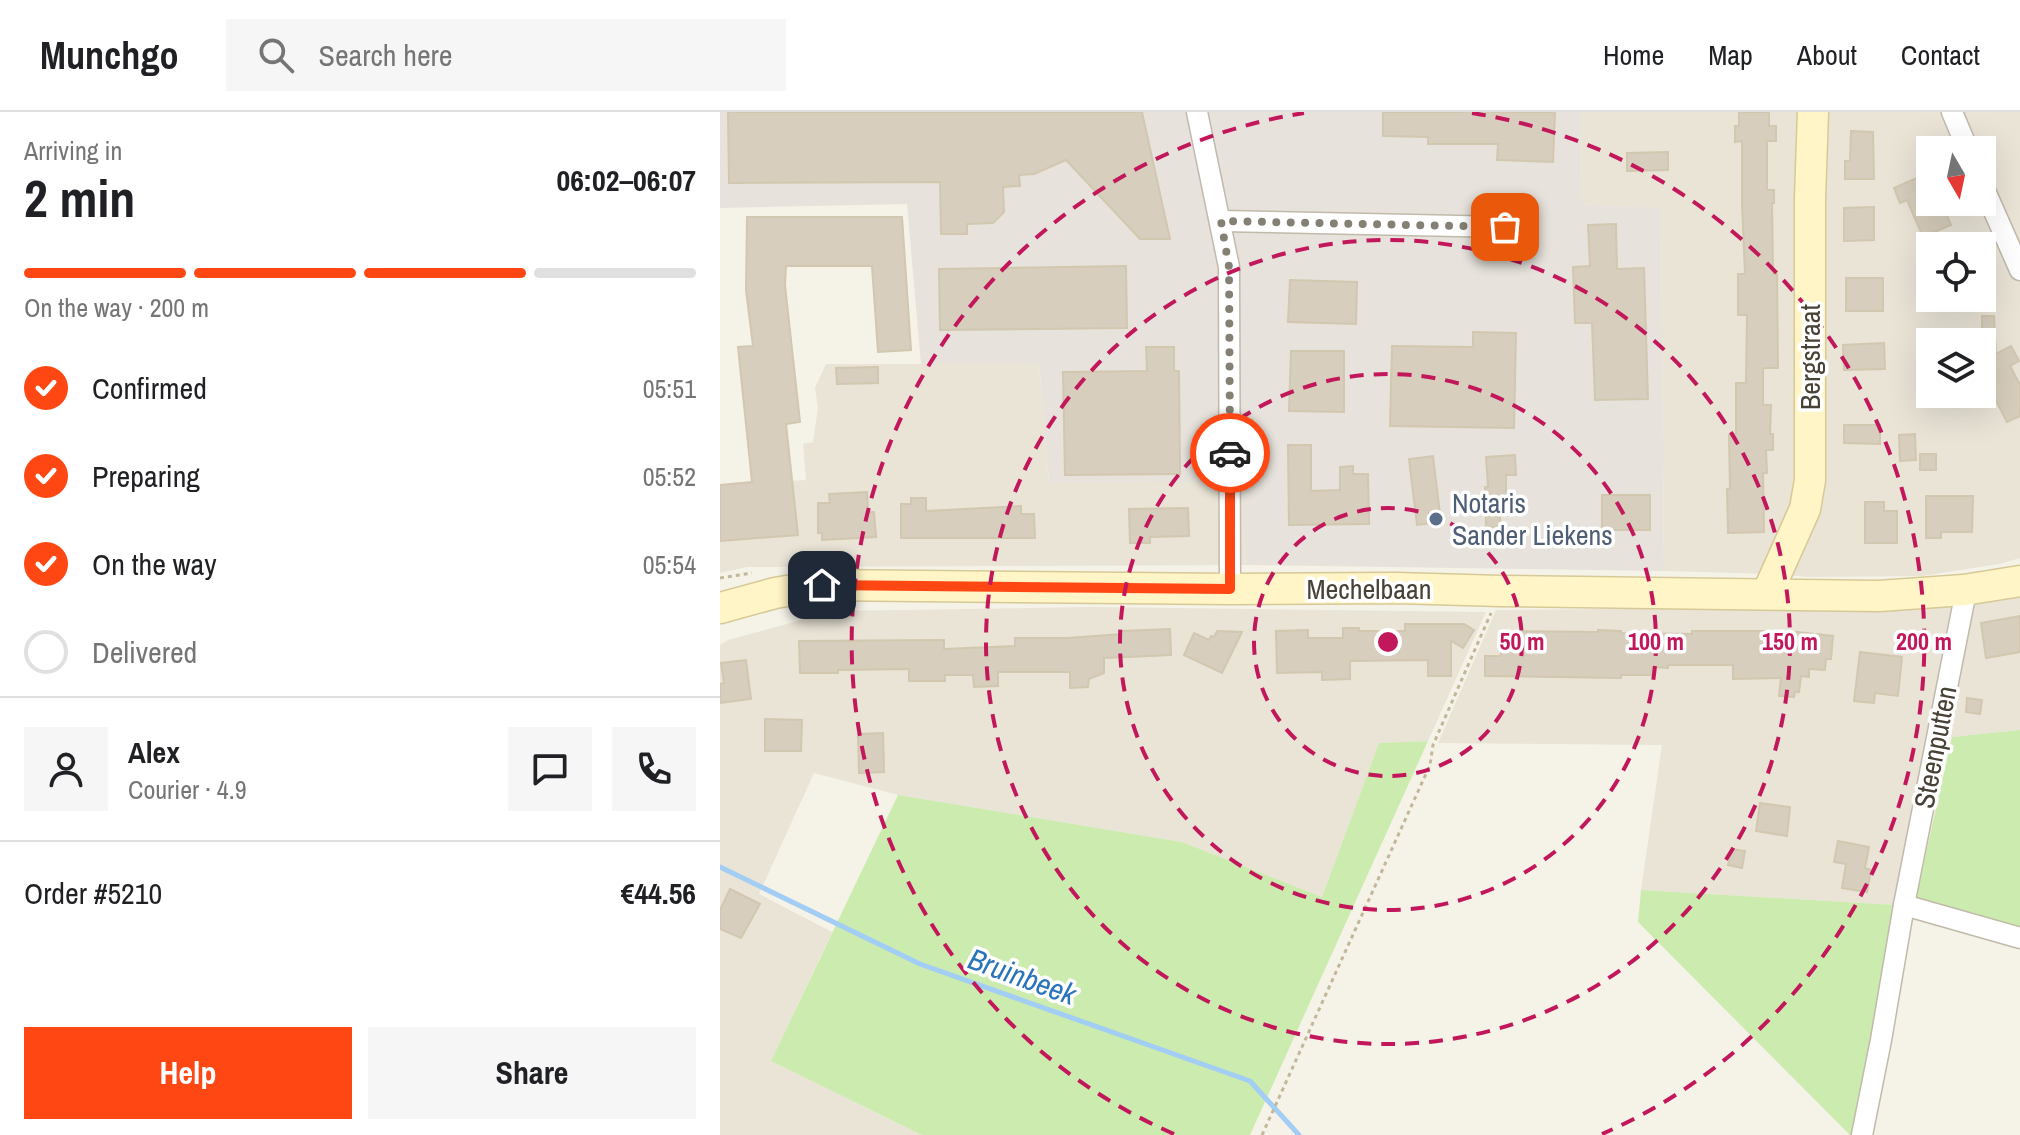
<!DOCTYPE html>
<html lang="en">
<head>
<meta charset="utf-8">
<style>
  body { margin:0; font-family:"Archivo Narrow",sans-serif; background:#f6f6f6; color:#202124; height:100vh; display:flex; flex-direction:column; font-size:30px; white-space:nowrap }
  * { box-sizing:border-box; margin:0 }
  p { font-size:26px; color:#757577 }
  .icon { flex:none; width:44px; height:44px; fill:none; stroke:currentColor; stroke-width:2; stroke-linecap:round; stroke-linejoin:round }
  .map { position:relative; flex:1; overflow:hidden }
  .panel { display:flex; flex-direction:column; background:#fff; width:720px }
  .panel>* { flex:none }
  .needle { width:52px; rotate:171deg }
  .controls { position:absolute; left:1196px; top:24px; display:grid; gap:16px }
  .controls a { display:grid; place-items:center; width:80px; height:80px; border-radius:0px; background:#fff; box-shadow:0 8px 32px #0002; font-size:40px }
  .pin { position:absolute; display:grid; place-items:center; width:68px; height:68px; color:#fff; margin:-34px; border-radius:16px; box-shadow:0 4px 12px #0006 }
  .courier { position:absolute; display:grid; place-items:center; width:80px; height:80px; margin:-40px; border:6px solid #ff4714; border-radius:50%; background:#fff; color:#222; box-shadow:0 2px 10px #0007 }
  .summary em { font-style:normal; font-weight:700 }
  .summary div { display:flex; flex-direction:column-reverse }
  .summary { display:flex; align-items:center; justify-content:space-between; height:136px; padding:0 24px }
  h1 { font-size:52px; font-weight:700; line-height:60px }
  .bar { display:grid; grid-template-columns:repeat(4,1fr); gap:12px 8px; align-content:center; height:96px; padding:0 24px }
  .bar i { height:10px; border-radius:6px; background:#e0e0e0 }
  .bar .current { background:#ff4714 }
  .bar p { grid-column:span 4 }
  .line { display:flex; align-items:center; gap:20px; padding:0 24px; border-top:2px solid #e0e0e0 }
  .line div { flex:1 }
  .round { display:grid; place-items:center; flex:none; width:84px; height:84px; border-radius:0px; background:#f6f6f6 }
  ol { padding:0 24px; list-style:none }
  li { display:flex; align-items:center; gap:24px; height:88px }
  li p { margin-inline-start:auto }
  li .icon { padding:8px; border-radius:50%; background:#ff4714; color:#fff; stroke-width:4 }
  li:last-child { color:#757577 }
  li i { width:44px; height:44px; border:4px solid #e0e0e0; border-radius:50% }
  .button { display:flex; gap:16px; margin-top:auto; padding:16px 24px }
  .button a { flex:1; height:92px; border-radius:0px; background:#ff4714; color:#fff; font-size:32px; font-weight:700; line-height:92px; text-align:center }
  .button a+a { background:#f6f6f6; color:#202124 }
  header { display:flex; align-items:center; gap:48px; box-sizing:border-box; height:112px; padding:0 40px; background:#fff; border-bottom:2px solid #e0e0e0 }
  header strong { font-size:38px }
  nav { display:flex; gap:44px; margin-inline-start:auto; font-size:28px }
  .search { width:560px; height:72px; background:#f6f6f6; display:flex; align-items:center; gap:20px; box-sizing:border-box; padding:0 28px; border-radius:0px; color:#757577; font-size:30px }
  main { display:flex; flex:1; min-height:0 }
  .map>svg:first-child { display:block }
</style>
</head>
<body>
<header>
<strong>Munchgo</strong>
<div class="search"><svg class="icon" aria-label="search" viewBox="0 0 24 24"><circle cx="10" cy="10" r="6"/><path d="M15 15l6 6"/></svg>Search here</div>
<nav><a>Home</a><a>Map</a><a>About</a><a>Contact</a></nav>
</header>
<main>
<section class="panel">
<div class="summary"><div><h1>2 min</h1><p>Arriving in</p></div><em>06:02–06:07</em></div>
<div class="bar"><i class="current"></i><i class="current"></i><i class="current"></i><i></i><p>On the way · 200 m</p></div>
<ol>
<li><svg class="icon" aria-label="check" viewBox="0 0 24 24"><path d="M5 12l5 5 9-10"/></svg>Confirmed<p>05:51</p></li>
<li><svg class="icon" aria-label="check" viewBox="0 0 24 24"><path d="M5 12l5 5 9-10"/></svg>Preparing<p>05:52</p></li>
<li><svg class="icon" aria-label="check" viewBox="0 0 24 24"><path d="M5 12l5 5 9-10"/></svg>On the way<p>05:54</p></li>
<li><i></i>Delivered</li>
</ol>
<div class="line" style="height:144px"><a class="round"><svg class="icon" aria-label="person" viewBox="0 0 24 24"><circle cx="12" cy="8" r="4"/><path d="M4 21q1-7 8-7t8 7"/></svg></a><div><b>Alex</b><p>Courier · 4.9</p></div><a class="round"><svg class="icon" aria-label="chat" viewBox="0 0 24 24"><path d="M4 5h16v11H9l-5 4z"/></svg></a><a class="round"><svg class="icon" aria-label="phone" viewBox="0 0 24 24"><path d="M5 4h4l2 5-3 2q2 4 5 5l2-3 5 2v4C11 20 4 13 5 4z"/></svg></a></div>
<div class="line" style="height:104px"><div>Order #5210</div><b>€44.56</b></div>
<div class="button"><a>Help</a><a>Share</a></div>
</section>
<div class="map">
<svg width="1300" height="1023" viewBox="0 0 1300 1023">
  <rect width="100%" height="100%" fill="#f5f2e8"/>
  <g fill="#e9e4d6" fill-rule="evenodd">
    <path d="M861,0H1300V446L1279,452L1202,464L1088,465L1052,462L944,459L941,97L862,92ZM1210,38H1262V90H1210ZM1210,134H1262V186H1210ZM1210,230H1262V282H1210Z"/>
    <path d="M106,252H319L329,371L523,369L526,453L27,455L0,461V373L86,368L83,332L93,330L98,296L95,276Z"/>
    <path d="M1300,480V618L1232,625L1214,621L1175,793L921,778L942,633L718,631L776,498L1233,494Z"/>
    <path d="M372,495L766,500L708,629L659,631L602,785L462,730L178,683L94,661L39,782L112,820L51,949L202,1023H0V533L8,528L114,499Z"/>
  </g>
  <path fill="#e7e3dc" d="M0,0H861L862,92L941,96L944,459L526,453L522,370L329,371L319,252H201L187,92L0,96Z"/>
  <g fill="#ccebaf">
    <path d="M1300,618V815L1196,786L1232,625Z"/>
    <path d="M708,629L530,1023H202L51,949L178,683L462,730L602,785L659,631Z"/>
    <path d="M921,778L1175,793L1135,1023H1130L918,810Z"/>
  </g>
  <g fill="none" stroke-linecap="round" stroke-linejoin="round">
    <path stroke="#a2cdf4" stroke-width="5" d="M0,755L200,852L530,969L579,1023"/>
  </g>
  <g fill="#d7cebd" stroke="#d2c7af" stroke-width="2">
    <path d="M8,0H422L450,127H420L346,48L314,62L299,63L300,74L283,75L284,100L273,111L247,112V122H221L220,70L9,71Z"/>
    <path d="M663,0H835L833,50L777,48L778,32H708V25L663,24Z"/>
    <path d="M1019,0H1049V14H1056V29H1047V78H1054V91H1052L1053,162H1057L1058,256H1043V293H1051L1050,322H1053V338H1046L1047,361H1043L1044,420L1008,421L1007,377H1010L1009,323L1016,322V271H1026L1027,203H1018V162H1025L1022,91V29L1015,30V14H1019Z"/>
    <path d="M1131,19L1153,20L1154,67H1125V49H1130Z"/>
    <path d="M948,40V58L907,59V41Z"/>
    <path d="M1201,64L1210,85V90H1221L1231,113L1203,125L1187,88L1180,91L1174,76Z"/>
    <path d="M1154,95V128L1124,129V96Z"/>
    <path d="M27,105H182L191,238L158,240L152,154H66L65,173L80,310L66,312L78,423L0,429V373L32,370L18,235L33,234L26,178Z"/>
    <path d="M896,112L897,157L924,156L928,287L875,288L872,211H855L853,155L870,154L868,113Z"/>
    <path d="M406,154L407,216L220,218L219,157Z"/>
    <rect x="1126" y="166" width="37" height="33"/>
    <path d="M570,168L637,170L636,212L568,210Z"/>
    <path d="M1262,204H1274L1276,242L1291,234L1299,249L1290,254L1300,273V304L1287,310L1262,262Z"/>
    <path d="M753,220L796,221L794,316L670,314L672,234L753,235Z"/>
    <path d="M1164,231L1165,257L1124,258L1123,233Z"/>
    <path d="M426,235H454V259H459L460,362L345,363L343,260L427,259Z"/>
    <path d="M571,239H624V300L569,299Z"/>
    <path d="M158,255V271L117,272L116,256Z"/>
    <path d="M1124,313H1160V332L1124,331Z"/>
    <path d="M1195,322L1196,348L1180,349L1179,323Z"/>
    <path d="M568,333H591V379L620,378V355L633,354V362H648L649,412L569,413Z"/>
    <rect x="1200" y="342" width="16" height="16"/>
    <path d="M795,343L796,363H786V387H780V415H766L765,375H768L766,345Z"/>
    <path d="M713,344L721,410L697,413L689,347Z"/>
    <path d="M147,380L148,400H154L156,425L102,428V421H98V391H110L109,382Z"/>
    <rect x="882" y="383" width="48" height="35"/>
    <path d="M1206,384H1253L1252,420H1221V426H1206Z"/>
    <path d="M191,386H206V399L301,394V402H314L315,426H181V392H191Z"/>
    <path d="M1145,390H1164V399H1177V431H1145Z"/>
    <path d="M468,396L469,424L430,425V431H410L409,397Z"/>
    <path d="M1300,504V540L1266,546L1261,511Z"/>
    <path d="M685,512H744L754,518L743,536L731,529V564H708V548L630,549V567L602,568V560L557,561L556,519L588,518V526H623V516H639V519H685Z"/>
    <path d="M450,517L451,543L384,546V561L369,567L368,575L350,576V560H278V574L254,575L253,563H225V569H189V557L118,558V561H80L79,529L224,528V537L295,534V526H348L402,522V519Z"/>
    <path d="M878,518L901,519V521L972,522V519H1068L1113,524L1111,547H1106L1105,558L1089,557V565L1081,564L1079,580H1075L1074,585L1059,584L1061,566L1013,567V553H948V556L932,555V563H901V566L765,564V544H781V519L878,520Z"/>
    <path d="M497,519L522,520L502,561L464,543L474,521L489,528L491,524L494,525Z"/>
    <path d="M1140,540L1182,545L1178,584L1155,581L1154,591L1134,589Z"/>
    <path d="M26,548L31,587L0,591V572L4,571L1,551Z"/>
    <path d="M1247,586L1262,588L1260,602L1246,600Z"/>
    <path d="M45,607L82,608L81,639H45Z"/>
    <path d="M163,621L164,660L139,661L138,622Z"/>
    <path d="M1040,691L1070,695L1067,724L1036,719Z"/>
    <path d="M1118,729L1149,735L1145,756L1151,758L1147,780L1122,776L1126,752L1114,750Z"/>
    <path d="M1012,737L1025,739L1022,756L1008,753Z"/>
    <path d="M10,777L40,792L21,826L0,817V798Z"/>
  </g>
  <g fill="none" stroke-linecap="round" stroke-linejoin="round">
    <g stroke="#c1baaa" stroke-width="23">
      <g id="street">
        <path d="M477,0L509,155L510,477"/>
        <path d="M1232,0L1248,38"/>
        <path d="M1262,72L1300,158"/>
        <path d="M501,109L785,115"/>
        <path d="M1184,793L1300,826"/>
        <path d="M1142,1023L1161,928L1184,793L1244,489V478"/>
      </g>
    </g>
    <g stroke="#d7c996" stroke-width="33">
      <g id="secondary">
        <path d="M1047,482L1085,397L1090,368V86L1093,0"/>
        <path d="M0,496L55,481L102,473L510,477L676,476L781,479L1159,484L1244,478L1300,469"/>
      </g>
    </g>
    <g stroke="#c3b79a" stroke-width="3" stroke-dasharray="4 4" stroke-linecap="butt">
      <path d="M0,466L32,461"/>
      <path d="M542,1023L710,653L713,633L771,501"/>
    </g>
    <use href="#street" stroke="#fff" stroke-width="20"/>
    <use href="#secondary" stroke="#fff5c7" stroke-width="30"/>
  </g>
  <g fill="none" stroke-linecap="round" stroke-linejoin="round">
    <path stroke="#858074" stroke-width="8" stroke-dasharray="0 14.4" d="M510,341L509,155L501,109L785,115"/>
    <path stroke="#ff4714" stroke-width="10" d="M102,473L510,477V341"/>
  </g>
  <g fill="none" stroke="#c2185b" stroke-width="4" stroke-dasharray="14 10">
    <circle cx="668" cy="530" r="134"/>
    <circle cx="668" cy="530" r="268"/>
    <circle cx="668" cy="530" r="402"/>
    <path d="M454 1022A536 536 0 0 1 584 1M752 1A536 536 0 0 1 882 1022"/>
  </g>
  <circle fill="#5c6f8a" stroke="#fff" stroke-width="3" cx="716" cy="407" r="8"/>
  <g text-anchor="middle" stroke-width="7" stroke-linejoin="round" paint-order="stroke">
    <g font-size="28" fill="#484236" stroke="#fff">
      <text transform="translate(1090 245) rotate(-90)" y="10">Bergstraat</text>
      <text x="649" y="487">Mechelbaan</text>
      <text transform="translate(1215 635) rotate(-79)" y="10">Steenputten</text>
    </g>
    <g font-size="28" fill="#4e5e75" stroke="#fff" text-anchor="start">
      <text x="732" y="401">Notaris<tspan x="732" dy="32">Sander Liekens</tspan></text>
    </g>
    <g font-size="30" font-style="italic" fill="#2a74ba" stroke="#fff">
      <text transform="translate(302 865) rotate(20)" y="10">Bruinbeek</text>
    </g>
  </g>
  <circle cx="668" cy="530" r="12" fill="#c2185b" stroke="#fff" stroke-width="4"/>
  <g font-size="24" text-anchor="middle" font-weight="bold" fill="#c2185b" stroke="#fff" stroke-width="7" stroke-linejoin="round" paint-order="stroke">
    <text x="802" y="538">50 m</text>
    <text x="936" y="538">100 m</text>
    <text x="1070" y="538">150 m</text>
    <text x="1204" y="538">200 m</text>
  </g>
</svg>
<div class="controls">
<a><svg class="needle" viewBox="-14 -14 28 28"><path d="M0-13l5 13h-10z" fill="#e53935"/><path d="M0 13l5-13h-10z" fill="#757577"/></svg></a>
<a><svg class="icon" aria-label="locate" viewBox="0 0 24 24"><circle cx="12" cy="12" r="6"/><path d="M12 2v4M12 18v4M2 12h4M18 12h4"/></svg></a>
<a><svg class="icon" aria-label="layers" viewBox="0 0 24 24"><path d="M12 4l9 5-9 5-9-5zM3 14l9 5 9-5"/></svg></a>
</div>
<div class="pin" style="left:785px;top:115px;background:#ea580c"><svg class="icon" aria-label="bag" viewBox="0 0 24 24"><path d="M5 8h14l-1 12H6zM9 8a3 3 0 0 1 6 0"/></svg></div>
<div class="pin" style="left:102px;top:473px;background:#1f2937"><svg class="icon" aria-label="home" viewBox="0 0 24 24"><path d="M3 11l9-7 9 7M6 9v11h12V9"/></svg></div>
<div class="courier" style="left:510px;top:341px"><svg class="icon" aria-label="car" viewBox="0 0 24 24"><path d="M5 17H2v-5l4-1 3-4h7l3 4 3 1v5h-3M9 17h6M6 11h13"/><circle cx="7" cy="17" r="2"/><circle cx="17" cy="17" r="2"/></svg></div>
</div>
</main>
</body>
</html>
